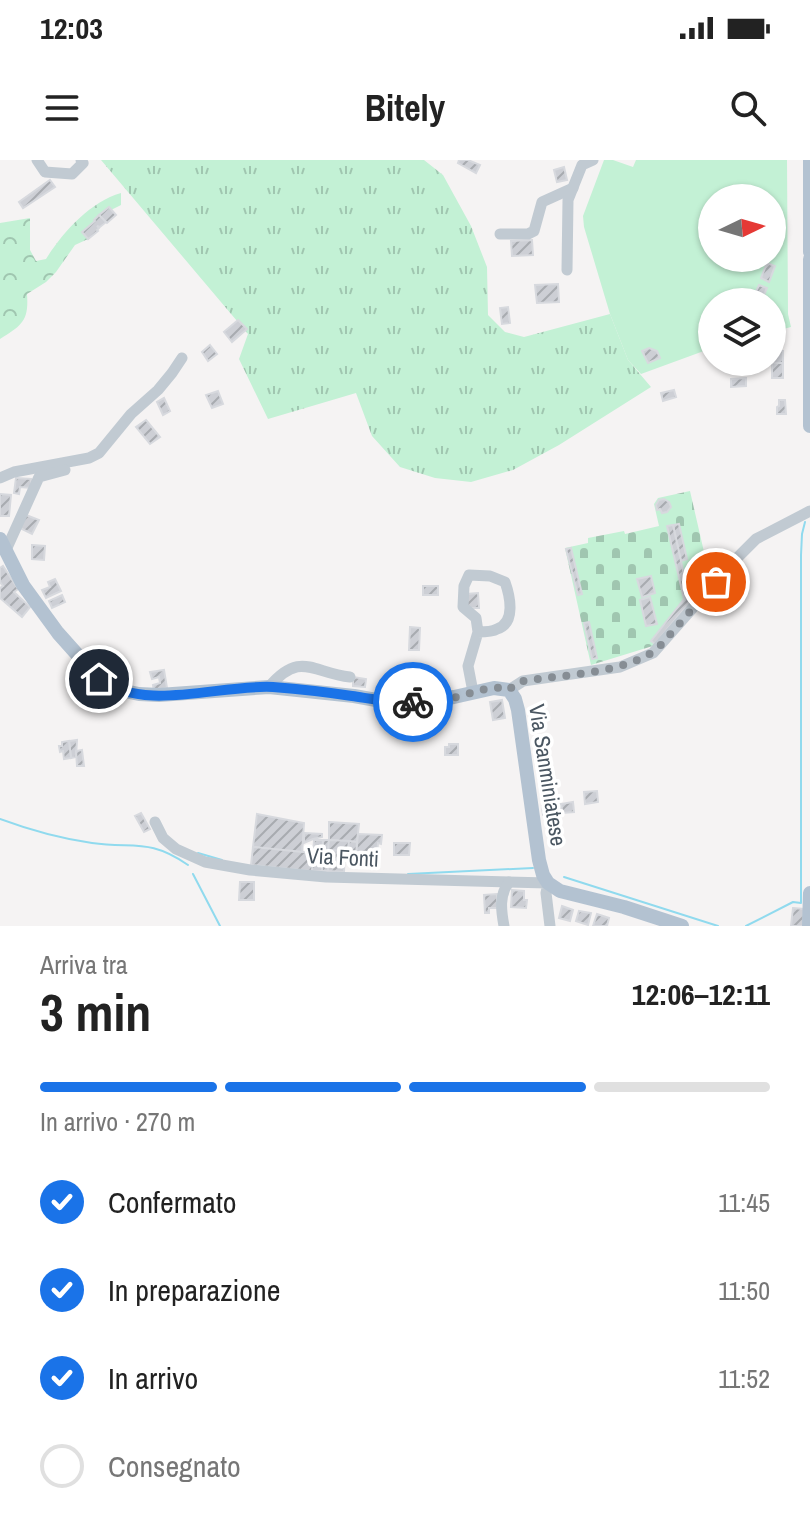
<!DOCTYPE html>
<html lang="it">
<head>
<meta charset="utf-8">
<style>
  body { margin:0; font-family:"Archivo Narrow",sans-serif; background:#f6f6f6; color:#222; height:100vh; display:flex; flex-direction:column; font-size:30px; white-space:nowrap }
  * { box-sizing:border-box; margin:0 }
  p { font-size:26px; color:#767676 }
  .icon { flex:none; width:44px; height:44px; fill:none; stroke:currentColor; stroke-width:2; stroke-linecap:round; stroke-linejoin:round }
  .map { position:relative; height:766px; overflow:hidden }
  .side { display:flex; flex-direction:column; background:#fff; flex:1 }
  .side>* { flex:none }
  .needle { width:52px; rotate:85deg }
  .controls { position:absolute; left:698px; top:24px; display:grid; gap:16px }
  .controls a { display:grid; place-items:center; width:88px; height:88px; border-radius:50%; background:#fff; box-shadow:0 2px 6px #0004; font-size:40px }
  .pin { position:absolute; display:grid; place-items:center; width:68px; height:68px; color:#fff; margin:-34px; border:4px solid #fff; border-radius:50%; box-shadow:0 2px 8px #0007 }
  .courier { position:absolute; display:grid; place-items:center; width:80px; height:80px; margin:-40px; border:6px solid #1a73e8; border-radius:50%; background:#fff; color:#222; box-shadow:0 2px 10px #0007 }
  .headline em { font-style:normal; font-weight:700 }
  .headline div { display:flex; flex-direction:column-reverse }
  .headline { display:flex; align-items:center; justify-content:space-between; height:136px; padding:0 40px }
  h1 { font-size:52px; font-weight:700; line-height:60px }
  .bar { display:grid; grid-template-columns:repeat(4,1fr); gap:12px 8px; align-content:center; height:96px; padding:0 40px }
  .bar i { height:10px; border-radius:6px; background:#e0e0e0 }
  .bar .on { background:#1a73e8 }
  .bar p { grid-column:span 4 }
  ol { padding:0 40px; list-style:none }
  li { display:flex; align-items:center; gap:24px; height:88px }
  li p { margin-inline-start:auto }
  li .icon { padding:8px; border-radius:50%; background:#1a73e8; color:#fff; stroke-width:4 }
  li:last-child { color:#767676 }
  li i { width:44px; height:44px; border:4px solid #e0e0e0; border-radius:50% }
  .status { display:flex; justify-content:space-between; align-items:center; height:56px; padding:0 40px; background:#fff; direction:ltr }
  .status svg { height:22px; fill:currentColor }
  header { display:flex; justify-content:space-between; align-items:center; height:104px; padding:0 40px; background:#fff; font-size:36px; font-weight:700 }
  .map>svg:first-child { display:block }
</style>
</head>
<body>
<div class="status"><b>12:03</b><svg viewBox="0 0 49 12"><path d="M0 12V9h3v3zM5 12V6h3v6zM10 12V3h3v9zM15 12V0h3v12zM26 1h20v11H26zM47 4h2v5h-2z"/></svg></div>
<header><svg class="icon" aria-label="menu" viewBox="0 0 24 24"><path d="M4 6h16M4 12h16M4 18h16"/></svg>Bitely<svg class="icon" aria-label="search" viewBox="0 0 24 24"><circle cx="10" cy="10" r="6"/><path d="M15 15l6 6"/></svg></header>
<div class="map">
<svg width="810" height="766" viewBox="0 0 810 766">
  <defs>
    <pattern id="grass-tufts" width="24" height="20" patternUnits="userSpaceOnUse" patternTransform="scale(2)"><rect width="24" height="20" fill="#c3f1d5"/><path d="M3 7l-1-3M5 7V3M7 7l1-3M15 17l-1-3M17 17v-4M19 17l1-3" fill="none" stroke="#a0c6b0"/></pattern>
    <pattern id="forest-crowns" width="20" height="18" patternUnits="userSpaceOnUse" patternTransform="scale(2)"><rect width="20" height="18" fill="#c3f1d5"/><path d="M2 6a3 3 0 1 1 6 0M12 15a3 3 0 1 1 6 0" fill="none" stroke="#a0c6b0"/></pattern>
    <pattern id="cemetery-stones" width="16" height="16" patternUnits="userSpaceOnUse" patternTransform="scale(2)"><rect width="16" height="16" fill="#c3f1d5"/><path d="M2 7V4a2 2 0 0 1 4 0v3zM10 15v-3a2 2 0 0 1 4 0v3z" fill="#a0c6b0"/></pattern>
    <pattern id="building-hatch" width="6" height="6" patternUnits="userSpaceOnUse" patternTransform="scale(2)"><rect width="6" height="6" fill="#cdcfd5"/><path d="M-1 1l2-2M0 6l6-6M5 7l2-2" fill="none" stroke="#a8abb0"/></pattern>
  </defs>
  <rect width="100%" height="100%" fill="#f5f3f3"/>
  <path fill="url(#grass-tufts)" d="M101,0H424L443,15L471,66L487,107L488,155L505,172L524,177L610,154L628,200L651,227L559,285L513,310L471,322L435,318L400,307L372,276L356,233L268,259L239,199L248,174Z"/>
  <path fill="url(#forest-crowns)" d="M121,33V45L111,50L108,47L94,59L95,61L82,72L88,79L75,85L56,112L46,122L27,134C29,161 22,165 0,179V63L30,58V90L36,101L46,99C63,72 90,42 121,33Z"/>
  <path fill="url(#cemetery-stones)" d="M690,331L710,418L656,485L591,505L565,388L588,383V378L624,371L625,374L659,366L654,344L658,338Z"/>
  <path fill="#c3f1d5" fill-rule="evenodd" d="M604,0H613L633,7L636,0H787L788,154L791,167L772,172V142H712V188L641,214L628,200L610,154L584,67L583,56ZM712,38H772V98H712Z"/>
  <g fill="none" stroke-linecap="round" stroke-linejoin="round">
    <g stroke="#90daee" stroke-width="2">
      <path d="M0,659C27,669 63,679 92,683C134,689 149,678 188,705"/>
      <path d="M198,693L222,700"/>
      <path d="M193,714L220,766"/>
      <path d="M408,714L533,708"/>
      <path d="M564,717L718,766"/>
      <path d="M746,766L793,742L801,743V395L802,374L805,362"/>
    </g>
  </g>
  <g fill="url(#building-hatch)" stroke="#d7d9de" stroke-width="2">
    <path d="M459,0H468L480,5L476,13L458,3Z"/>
    <path d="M564,7L567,20L557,22L554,10Z"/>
    <path d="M50,20L55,27L23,48L19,42Z"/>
    <path d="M109,47L116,55L107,63L99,55Z"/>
    <path d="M99,55L106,62L100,67L97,66L99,68L97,70L98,71L88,79L82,72L95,61L94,60Z"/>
    <path d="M532,80L533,95L512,96L511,81Z"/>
    <path d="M767,103L775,106L769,122L761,118Z"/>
    <path d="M558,124L559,142L537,143L535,125Z"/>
    <path d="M759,125L767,128L761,142L752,140Z"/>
    <path d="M508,147L510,163L502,164L500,148Z"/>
    <path d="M238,160L247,169L232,182L224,172Z"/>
    <path d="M210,185L217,194L208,201L202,192Z"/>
    <path d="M649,188L657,191L660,198L648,203L642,191Z"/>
    <path d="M776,191H783V203H771L772,194H776Z"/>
    <rect x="772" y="203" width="11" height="15"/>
    <path d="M746,218V226L731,227V219Z"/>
    <path d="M674,230L676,237L663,241L661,233Z"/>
    <path d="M218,231L223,244L212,248L206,235Z"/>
    <path d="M164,238L170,251L163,255L157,242Z"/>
    <path d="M779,240H785L786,254H777V247L779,246Z"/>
    <path d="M146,260L160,277L150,284L136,267Z"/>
    <path d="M16,318L31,319V328L20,327L19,334L14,333Z"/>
    <path d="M0,334L11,335L9,356H0Z"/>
    <path d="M664,339L669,342L671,347L667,352L662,353L660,349L657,350L656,345L659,340Z"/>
    <path d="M26,355L39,360L32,374L20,368Z"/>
    <path d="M679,364L687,399L681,401L673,365Z"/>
    <path d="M673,365L690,442L655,484L651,481L684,439L667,366Z"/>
    <path d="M32,385L45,386L44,400L32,399Z"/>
    <path d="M571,388L582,434L578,435L566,389Z"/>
    <path d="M3,406L18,429L14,432L30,447L22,457L0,438V428L3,426L0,422V408Z"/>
    <path d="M651,416L655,433L642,437L637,419Z"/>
    <path d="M55,419L61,431L46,438L42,430L50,427L48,422Z"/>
    <rect x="423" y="426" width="15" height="9"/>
    <path d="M478,433L479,448H467L466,434Z"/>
    <path d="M62,435L65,442L52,448L49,441Z"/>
    <path d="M650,437L657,464L646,466L640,440Z"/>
    <path d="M589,462L597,498L592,499L584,463Z"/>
    <path d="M410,467L420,468L419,490H409Z"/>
    <path d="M126,502L129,514L121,516L118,503Z"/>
    <path d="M164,510L167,528L154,531L153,525L160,523L159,517L152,519L150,512Z"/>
    <path d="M353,517L366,519L365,527L353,526Z"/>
    <path d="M502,540L505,558L493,560L490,542Z"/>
    <path d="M77,580L76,597L71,598L69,581Z"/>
    <path d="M69,581L71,598L64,599L63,591L60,592L59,586H62V582Z"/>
    <path d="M449,584H458V595H445V587H449Z"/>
    <path d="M82,590L84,606H77L76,591Z"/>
    <path d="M597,631L598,642L585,644L584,632Z"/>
    <path d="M573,642L574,652L562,653L561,644Z"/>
    <path d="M561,644L562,653L543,655L542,646Z"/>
    <path d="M141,653L150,669L144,672L135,656Z"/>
    <path d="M257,654L304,663L302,693L253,687Z"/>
    <path d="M329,662L359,664L357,682L329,680Z"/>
    <path d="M304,673L322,674V677L313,679L304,683Z"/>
    <path d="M358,674L382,675L381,684L378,683L377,694L356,693Z"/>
    <path d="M314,680H323L322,711H312Z"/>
    <path d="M323,680H329L328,711H322Z"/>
    <path d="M329,680L349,681L348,692L328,690Z"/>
    <path d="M349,681L357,682L356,695L348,694Z"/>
    <path d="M394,683H410L409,695H394Z"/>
    <path d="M253,687L313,693L312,711L251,705Z"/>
    <path d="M328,690L345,691L344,712L328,711Z"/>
    <path d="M240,722H254V740H239Z"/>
    <path d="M512,730L524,731V740H527L526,748L511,747Z"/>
    <path d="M497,734V748H489V753H485L484,735Z"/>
    <path d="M562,746L573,750L570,761L559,758Z"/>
    <path d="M793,748L804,749L803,766H791Z"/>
    <path d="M579,751L591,753L588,765L576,761Z"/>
    <path d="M597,754L609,758L607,766H593Z"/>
  </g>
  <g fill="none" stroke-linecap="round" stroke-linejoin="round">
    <g stroke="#c1cad2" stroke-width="11">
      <path d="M37,0L45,12L72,14L83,3L81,0"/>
      <path d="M500,74H528L534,71L542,42L573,28"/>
      <path d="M567,110L568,40L582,5L593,0"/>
      <path d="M0,318L14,312L89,298L99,293L131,254L158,230L172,213L182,198"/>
      <path d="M6,390L39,317L65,310"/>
      <path d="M269,527C300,490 313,513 350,517"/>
      <path d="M509,530L523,521L620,507L653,493L734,401L756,379L810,351"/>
      <path d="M473,532L468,506L478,472L476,458L463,447L464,426L469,415L490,416L505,422C510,436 516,463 497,469C492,472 484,472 478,472"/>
      <path d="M155,662L163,678L176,689L205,702L250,710L326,717L548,723L546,733L550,766"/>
      <path d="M504,766C501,750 499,735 509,722"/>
    </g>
    <g stroke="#b3c2d1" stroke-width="14">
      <path d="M810,0V92"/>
      <path d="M810,99V266"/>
      <path d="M0,379L23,425L58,473L99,519L120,530L139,534L159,535L269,527L354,536L393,543L414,542L454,537L494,528L509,530L515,539L518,550L539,700L543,715L548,723L560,731L624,747L682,766"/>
      <path d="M809,766L810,733"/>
    </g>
  </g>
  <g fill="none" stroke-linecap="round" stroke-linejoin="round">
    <path stroke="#868d94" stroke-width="8" stroke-dasharray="0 14.4" d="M413,542C426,541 439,540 452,538C470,535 491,523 509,530L514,525L523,521C561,515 633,513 660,486L716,422"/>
    <path stroke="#1a73e8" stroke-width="10" d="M99,519C146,553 219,524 273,527C299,529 326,532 352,536C373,539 392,543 413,542"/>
  </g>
  <g text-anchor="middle" stroke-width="7" stroke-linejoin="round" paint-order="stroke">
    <g font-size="22" fill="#4a5661" stroke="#fff">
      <text transform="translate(548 615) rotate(81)" y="8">Via Sanminiatese</text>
      <text transform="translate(343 697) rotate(3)" y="8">Via Fonti</text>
    </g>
  </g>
</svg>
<div class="controls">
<a><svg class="needle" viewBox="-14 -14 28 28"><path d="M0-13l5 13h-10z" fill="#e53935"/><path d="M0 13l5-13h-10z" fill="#767676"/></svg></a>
<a><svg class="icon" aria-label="layers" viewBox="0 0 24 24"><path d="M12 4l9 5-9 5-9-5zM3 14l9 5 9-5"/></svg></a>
</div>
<div class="pin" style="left:716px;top:422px;background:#ea580c"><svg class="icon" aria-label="bag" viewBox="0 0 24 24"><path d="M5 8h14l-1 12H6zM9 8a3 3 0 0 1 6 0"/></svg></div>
<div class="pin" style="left:99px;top:519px;background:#1f2937"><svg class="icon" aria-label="home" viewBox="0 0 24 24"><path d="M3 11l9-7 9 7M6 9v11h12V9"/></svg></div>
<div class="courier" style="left:413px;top:542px"><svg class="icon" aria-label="bike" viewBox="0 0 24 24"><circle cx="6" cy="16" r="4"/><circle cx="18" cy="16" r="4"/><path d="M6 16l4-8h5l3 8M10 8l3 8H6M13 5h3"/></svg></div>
</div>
<section class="side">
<div class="headline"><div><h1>3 min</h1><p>Arriva tra</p></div><em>12:06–12:11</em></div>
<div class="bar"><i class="on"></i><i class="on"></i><i class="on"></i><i></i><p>In arrivo · 270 m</p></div>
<ol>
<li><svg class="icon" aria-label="check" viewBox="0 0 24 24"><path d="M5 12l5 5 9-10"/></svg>Confermato<p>11:45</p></li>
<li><svg class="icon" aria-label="check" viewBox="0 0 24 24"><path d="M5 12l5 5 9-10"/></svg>In preparazione<p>11:50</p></li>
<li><svg class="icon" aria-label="check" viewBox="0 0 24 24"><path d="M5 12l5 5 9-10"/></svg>In arrivo<p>11:52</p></li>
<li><i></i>Consegnato</li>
</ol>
</section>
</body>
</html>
